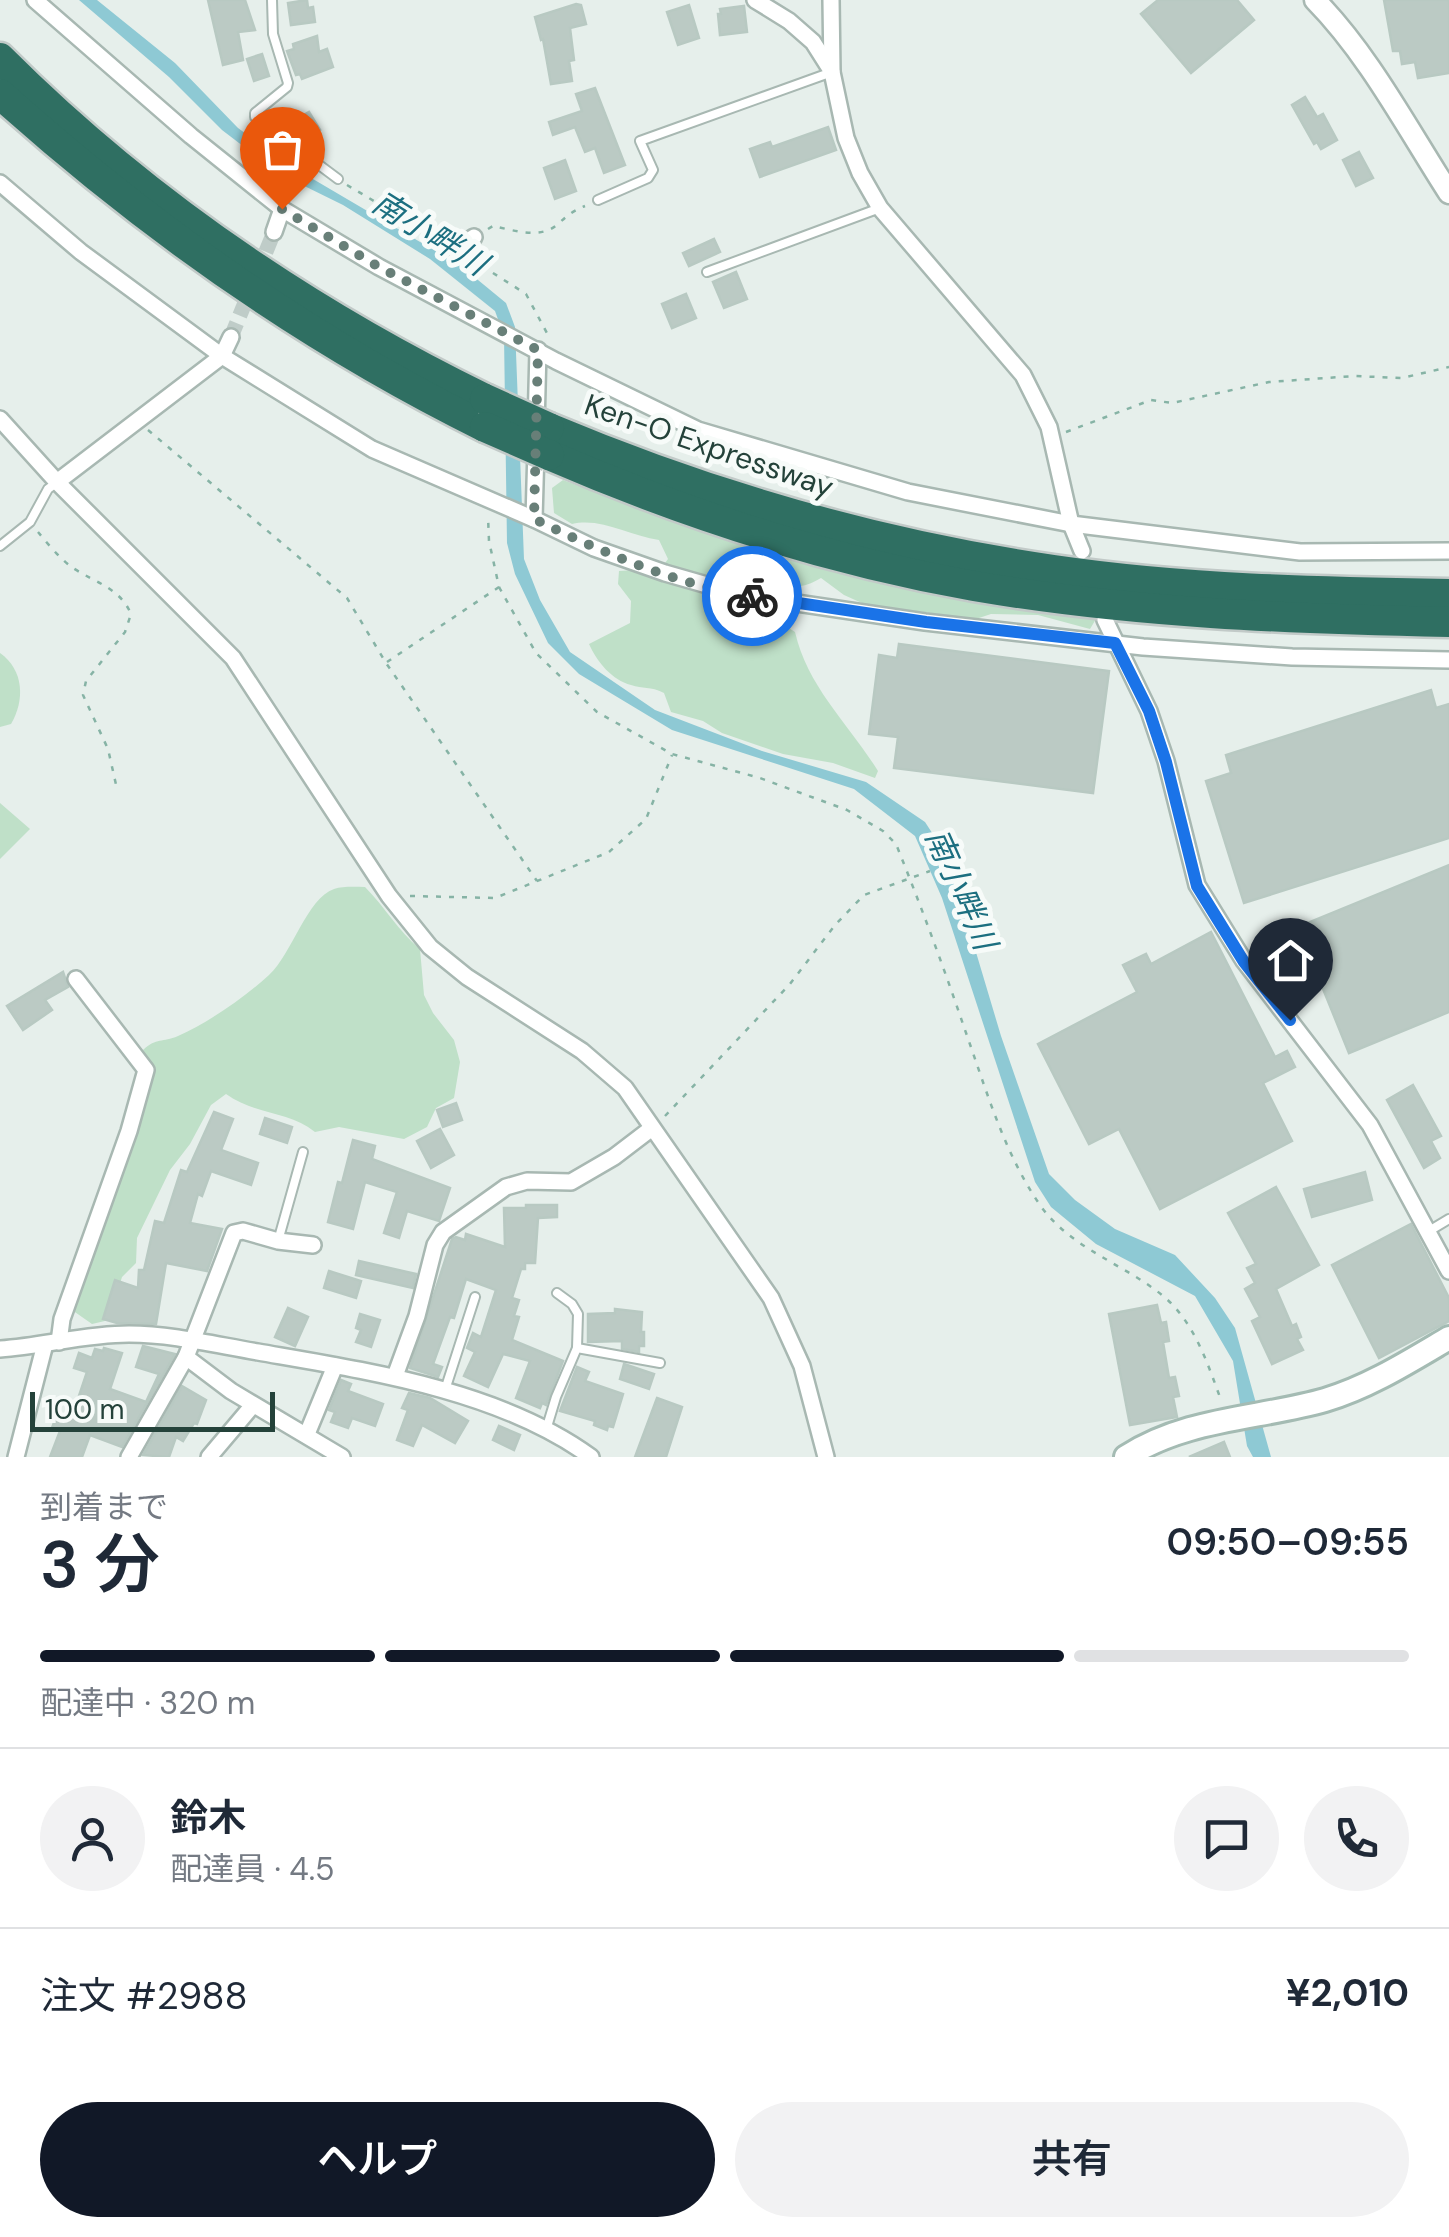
<!DOCTYPE html>
<html lang="ja">
<head>
<meta charset="utf-8">
<style>
  body { margin:0; font-family:"DM Sans","Noto Sans JP",sans-serif; background:#f2f2f3; color:#1f2937; height:100vh; display:flex; flex-direction:column; font-size:38px; white-space:nowrap }
  * { box-sizing:border-box; margin:0 }
  p { font-size:32px; color:#747a83 }
  .icon { flex:none; width:55px; height:55px; fill:none; stroke:currentColor; stroke-width:2; stroke-linecap:round; stroke-linejoin:round }
  .map { position:relative; height:1457px; overflow:hidden }
  .details { display:flex; flex-direction:column; background:#fff; flex:1 }
  .details>* { flex:none }
  .scale { position:absolute; left:30px; bottom:25px; width:245px; box-sizing:border-box; padding-left:10px; border:5px solid #24423a; border-top:0; font-size:28px; line-height:35px; white-space:nowrap; color:#24423a; -webkit-text-stroke:8px #f7fbf9; paint-order:stroke }
  .pin { position:absolute; display:grid; place-items:center; width:85px; height:85px; color:#fff; margin:-102px -42px; border-radius:50% 50% 50% 0; rotate:-45deg; box-shadow:0 0 10px #0007 }
  .pin .icon { rotate:45deg }
  .courier { position:absolute; display:grid; place-items:center; width:100px; height:100px; margin:-50px; border:8px solid #1a73e8; border-radius:50%; background:#fff; color:#222; box-shadow:0 2px 12px #0007 }
  .overview em { font-style:normal; font-weight:600 }
  .overview div { display:flex; flex-direction:column-reverse }
  .overview { display:flex; align-items:center; justify-content:space-between; height:170px; padding:0 40px }
  h1 { font-size:65px; font-weight:600; line-height:75px }
  .bar { display:grid; grid-template-columns:repeat(4,1fr); gap:15px 10px; align-content:center; height:120px; padding:0 40px }
  .bar i { height:12px; border-radius:8px; background:#e0e1e3 }
  .bar .active { background:#111827 }
  .bar p { grid-column:span 4 }
  .line { display:flex; align-items:center; gap:25px; padding:0 40px; border-top:2px solid #e0e1e3 }
  .line div { flex:1 }
  .round { display:grid; place-items:center; flex:none; width:105px; height:105px; border-radius:52px; background:#f2f2f3 }
  .primary-button { display:flex; gap:20px; margin-top:auto; padding:20px 40px }
  .primary-button a { flex:1; height:115px; border-radius:60px; background:#111827; color:#fff; font-size:40px; font-weight:600; line-height:115px; text-align:center }
  .primary-button a+a { background:#f2f2f3; color:#1f2937 }
  .map>svg:first-child { display:block }
</style>
</head>
<body>
<div class="map">
<svg width="1449" height="1457" viewBox="0 0 1449 1457">
  <rect width="100%" height="100%" fill="#e6efeb"/>
  <g fill="#bfe0c8">
    <path d="M563,480L688,527L733,540L1080,604L1096,619L1090,629L1038,615L991,614L976,619L864,604L844,595L821,578C800,590 792,588 772,578L758,588L766,613L795,632C808,688 849,724 878,771L875,778L833,763L783,754L722,733L703,721L671,712L664,693C650,686 643,689 631,685C612,680 597,662 589,644L630,623L631,601L618,584L619,571L635,570L654,578L668,559L659,540C630,536 601,517 572,524L554,513L552,488Z"/>
    <path d="M0,653C24,670 25,700 11,724L0,727Z"/>
    <path d="M0,803L30,829L0,859Z"/>
    <path d="M365,887C385,907 398,931 420,949L424,995L433,1013L454,1040L460,1062L454,1098L436,1108L427,1127L404,1139L339,1127L315,1132C289,1111 255,1115 226,1094L211,1105L190,1144L170,1170L137,1238L136,1263L122,1277L109,1320L92,1324L72,1310L152,1075L143,1050C157,1037 162,1043 178,1036C209,1022 244,998 269,975C292,954 307,898 334,889C343,886 355,887 365,887Z"/>
  </g>
  <path fill="#8ec9d4" d="M79,0H97L175,63L238,128L284,162L461,266L506,303L515,327L524,559L540,600L570,652L655,710L762,751L866,782L925,822L938,842L961,902L1001,1036L1049,1174L1075,1200L1115,1229L1175,1255L1215,1298L1235,1328L1271,1457H1253L1247,1446L1233,1361L1195,1296L1096,1244L1051,1207L1035,1182L942,898L915,836L854,789L672,730L579,674L548,643L515,574L507,543L504,336L495,311L430,259L343,205L278,173L222,130L169,77Z"/>
  <g fill="#bbcac4" stroke="#b8c9c2" stroke-width="2.5">
    <path d="M208,0H245L255,30L238,32L243,60L223,65Z"/>
    <path d="M307,0L308,8L313,7L315,22L291,25L288,3Z"/>
    <path d="M1158,0H1237L1254,20L1191,73L1141,14Z"/>
    <path d="M1384,0H1449V73L1418,78L1415,62L1402,64L1400,51H1393Z"/>
    <path d="M576,4L581,5L586,24L570,28L574,60L569,61L572,81L551,84L543,39L541,40L535,17Z"/>
    <path d="M689,5L699,38L678,45L667,12Z"/>
    <path d="M744,6L747,32L720,35L718,14H721L720,9Z"/>
    <path d="M317,36L319,52L327,49L333,67L302,79L300,74L296,75L287,51L294,49L293,44Z"/>
    <path d="M262,54L269,76L254,81L247,59Z"/>
    <path d="M595,88L625,165L604,173L595,148L585,152L575,127L553,135L549,122L582,111L576,94Z"/>
    <path d="M1305,97L1317,117L1323,114L1337,140L1321,149L1317,142L1314,144L1292,105Z"/>
    <path d="M309,112L320,130L302,142L290,123Z"/>
    <path d="M828,127L836,150L760,177L750,149L770,142L772,147Z"/>
    <path d="M1359,152L1373,178L1356,186L1343,160Z"/>
    <path d="M565,160L576,191L555,199L544,168Z"/>
    <path d="M714,239L720,252L689,266L683,253Z"/>
    <path d="M736,272L747,299L724,308L713,282Z"/>
    <path d="M686,294L696,318L672,328L662,304Z"/>
    <path d="M899,644L1109,671L1093,793L894,768L898,737L869,734L879,655L897,658Z"/>
    <path d="M1431,690L1436,708L1449,704V838L1244,903L1206,781L1231,773L1226,755Z"/>
    <path d="M1449,865V1012L1349,1053L1298,927Z"/>
    <path d="M1211,932L1275,1057L1287,1051L1295,1067L1263,1083L1292,1141L1160,1209L1119,1129L1089,1144L1038,1044L1137,992L1123,965L1146,954L1151,964Z"/>
    <path d="M63,972L68,987L45,1000L52,1010L23,1030L7,1006Z"/>
    <path d="M1413,1085L1441,1136L1431,1141L1440,1158L1424,1168L1387,1100Z"/>
    <path d="M456,1103L462,1120L443,1127L437,1110Z"/>
    <path d="M214,1112L233,1119L221,1150L258,1163L251,1185L211,1171L202,1196L198,1194L190,1223L222,1229L207,1271L166,1263L156,1324L117,1323L103,1319L115,1280L138,1288L139,1270H144L155,1221L164,1223L181,1170L187,1172Z"/>
    <path d="M265,1118L292,1127L287,1143L260,1134Z"/>
    <path d="M440,1129L454,1155L431,1168L417,1141Z"/>
    <path d="M353,1140L375,1146L372,1159L450,1188L439,1221L407,1211L399,1238L384,1233L397,1192L365,1182L353,1229L328,1222L338,1182L342,1183Z"/>
    <path d="M1365,1172L1372,1200L1312,1217L1304,1189Z"/>
    <path d="M1276,1187L1319,1265L1276,1289L1292,1326L1296,1324L1301,1337L1297,1339L1303,1350L1272,1364L1252,1321L1260,1317L1245,1289L1255,1283L1247,1268L1256,1264L1228,1213Z"/>
    <path d="M526,1205H557V1217L538,1218L535,1263H525V1269H521L512,1298L519,1300L514,1316L519,1317L512,1340L563,1361L546,1405L542,1403L540,1408L516,1398L530,1361L503,1354L488,1387L464,1376L475,1352L467,1348L473,1333L481,1337L496,1290L466,1279L454,1318L450,1317L433,1364L442,1367L438,1377L410,1368L452,1239L456,1237L465,1240L466,1234L505,1247L504,1208H526Z"/>
    <path d="M1411,1224L1449,1298V1321L1379,1358L1332,1265Z"/>
    <path d="M359,1261L416,1274L413,1288L356,1275Z"/>
    <path d="M329,1271L361,1281L356,1298L324,1288Z"/>
    <path d="M1157,1305L1161,1323L1166,1322L1169,1341L1163,1342L1169,1378L1175,1377L1179,1396L1173,1397L1177,1417L1130,1425L1109,1314Z"/>
    <path d="M288,1308L308,1317L295,1346L275,1337Z"/>
    <path d="M615,1309L642,1312L641,1332H644V1346H639V1352L622,1349V1341L588,1342V1314L615,1313Z"/>
    <path d="M360,1314L380,1320L371,1347L356,1342L361,1330L356,1328Z"/>
    <path d="M143,1346L175,1354L122,1447L90,1435L82,1457H50L60,1431L52,1428L57,1414L65,1417L68,1409L74,1411L87,1372L74,1368L79,1353L92,1358L95,1349L103,1351L104,1348L122,1353L110,1389L146,1402L159,1374L136,1367Z"/>
    <path d="M624,1364L654,1374L649,1389L620,1379Z"/>
    <path d="M577,1367L589,1372L585,1381L623,1394L613,1427L608,1426L607,1430L594,1425L595,1421L560,1411Z"/>
    <path d="M341,1380L351,1384L348,1391L383,1404L375,1426L352,1418L348,1428L331,1422L335,1412L329,1410Z"/>
    <path d="M182,1386L206,1400L197,1424L194,1423L183,1441L176,1437L169,1457L143,1455Z"/>
    <path d="M409,1393L430,1398L468,1421L455,1443L422,1425L413,1446L397,1440L408,1410L402,1408Z"/>
    <path d="M657,1398L682,1407L666,1457H635Z"/>
    <path d="M499,1426L520,1435L514,1450L493,1440Z"/>
    <path d="M1224,1442L1230,1457H1189Z"/>
  </g>
  <g fill="none" stroke-linecap="round" stroke-linejoin="round">
    <path stroke="#bfccc8" stroke-width="15" stroke-dasharray="15 8" stroke-linecap="butt" d="M231,337L274,232"/>
    <g stroke="#a8b8b2" stroke-width="12">
      <g id="service">
        <path d="M272,0L273,34L288,83L287,87L255,113V117L338,179"/>
        <path d="M598,200L648,178L653,170L640,141L832,72"/>
        <path d="M707,272L880,208"/>
        <path d="M0,546L30,522L48,489L56,483"/>
        <path d="M1429,1231L1449,1219"/>
        <path d="M278,1241L303,1152"/>
        <path d="M577,1348L660,1363"/>
        <path d="M445,1390L475,1297"/>
        <path d="M546,1430L556,1397L577,1348L578,1314L572,1304L557,1293"/>
      </g>
    </g>
    <g stroke="#a8b8b2" stroke-width="20">
      <g id="minor">
        <path d="M35,0L191,136L282,209L379,267L556,361L698,430L908,492L1071,524L1300,552L1449,551"/>
        <path d="M755,0L789,21L813,42L832,72L846,138L860,173L880,208L1023,375L1049,427L1071,524L1082,551"/>
        <path d="M831,0L832,71"/>
        <path d="M0,183L81,252L222,356L372,449L534,519L594,548L665,573L742,595L925,622L1143,647L1292,657L1449,660"/>
        <path d="M274,232L282,209"/>
        <path d="M455,249L474,237"/>
        <path d="M0,419L57,482L233,658L389,896L430,947L467,977L582,1051L625,1088L771,1298L802,1366L826,1457"/>
        <path d="M536,426L538,350"/>
        <path d="M57,482L222,356L231,337"/>
        <path d="M534,519L536,449"/>
        <path d="M1105,620L1149,711L1166,761L1197,885L1244,961L1370,1125L1449,1271"/>
        <path d="M59,1342L62,1319L129,1131L146,1070L76,979"/>
        <path d="M0,1349C43,1346 86,1334 129,1334C172,1334 216,1345 258,1352C367,1371 499,1390 591,1457"/>
        <path d="M186,1357L231,1391L342,1457"/>
        <path d="M395,1376L417,1316L435,1245L443,1232L506,1187L527,1181L571,1182L614,1157L652,1128"/>
        <path d="M307,1434L335,1366"/>
        <path d="M16,1457L45,1344"/>
        <path d="M129,1457L186,1357L234,1233L243,1231L278,1241L313,1245"/>
        <path d="M209,1457L253,1405"/>
      </g>
    </g>
    <g stroke="#a8b8b2" stroke-width="25">
      <path id="tertiary" d="M1315,0C1369,55 1407,128 1449,193"/>
    </g>
    <g stroke="#a4bbb3" stroke-width="28">
      <path id="secondary" d="M1126,1457C1186,1418 1258,1419 1325,1400C1369,1387 1410,1361 1449,1338"/>
    </g>
    <g stroke="#c2cac8" stroke-width="35">
      <g id="motorway">
        <path d="M0,58C140,198 307,312 485,399"/>
        <path d="M0,94C148,227 307,339 485,427"/>
        <path d="M549,428C711,496 880,545 1054,570C1184,589 1317,592 1449,594"/>
        <path d="M549,455C685,514 828,560 974,586C1131,613 1291,619 1449,622"/>
      </g>
    </g>
    <g stroke="#86b3a5" stroke-width="2.5" stroke-dasharray="5 8" stroke-linecap="butt">
      <path d="M347,185L443,242"/>
      <path d="M488,229L493,226C513,230 541,240 558,224C567,216 572,211 585,206"/>
      <path d="M471,259L526,294L548,335"/>
      <path d="M148,430L347,598L386,663L537,881"/>
      <path d="M1066,432L1151,400L1172,403L1269,382L1354,376L1402,378L1449,367"/>
      <path d="M38,532C48,544 60,559 73,568C96,583 120,588 131,614L125,632L86,681L83,695L108,749L117,789"/>
      <path d="M499,587L536,653L597,712L672,754L760,778L847,810L883,831L896,844C921,906 944,968 965,1030C986,1089 1004,1153 1040,1205C1070,1248 1122,1263 1162,1295C1194,1321 1207,1362 1221,1400"/>
      <path d="M387,662L499,587L489,541L488,516"/>
      <path d="M410,896L495,898L609,852L646,819L672,755"/>
      <path d="M665,1116L790,984L835,925L864,895L930,871"/>
    </g>
    <use href="#service" stroke="#fff" stroke-width="8"/>
    <use href="#minor" stroke="#fff" stroke-width="15"/>
    <use href="#tertiary" stroke="#fff" stroke-width="20"/>
    <use href="#secondary" stroke="#fff" stroke-width="22"/>
    <use href="#motorway" stroke="#2f6f62" stroke-width="30"/>
    <g stroke="#c2cac8" stroke-width="35" stroke-linecap="butt">
      <g id="motorway-bridge">
        <path d="M485,399L549,428"/>
        <path d="M485,427L549,455"/>
      </g>
    </g>
    <use href="#motorway-bridge" stroke="#2f6f62" stroke-width="30"/>
  </g>
  <g fill="none" stroke-linecap="round" stroke-linejoin="round">
    <path stroke="#687f78" stroke-width="10" stroke-dasharray="0 18" d="M282,209L379,267L538,350L534,519C602,552 676,585 752,596"/>
    <path stroke="#1a73e8" stroke-width="12" d="M752,596L926,622L1115,643L1149,711L1166,762L1197,886L1244,962L1290,1020"/>
  </g>
  <g text-anchor="middle" stroke-width="10" stroke-linejoin="round" paint-order="stroke">
    <g font-size="30" fill="#24423a" stroke="#f7fbf9">
      <text transform="translate(709 446) rotate(19)" y="10">Ken-O Expressway</text>
    </g>
    <g font-size="32" font-style="italic" fill="#1c6f80" stroke="#f7fbf9">
      <text transform="translate(430 233) rotate(32)" y="11">南小畔川</text>
      <text transform="translate(961 889) rotate(66)" y="11">南小畔川</text>
    </g>
  </g>
</svg>
<div class="scale">100 m</div>
<div class="pin" style="left:282px;top:209px;background:#ea580c"><svg class="icon" aria-label="bag" viewBox="0 0 24 24"><path d="M5 8h14l-1 12H6zM9 8a3 3 0 0 1 6 0"/></svg></div>
<div class="pin" style="left:1290px;top:1020px;background:#1f2937"><svg class="icon" aria-label="home" viewBox="0 0 24 24"><path d="M3 11l9-7 9 7M6 9v11h12V9"/></svg></div>
<div class="courier" style="left:752px;top:596px"><svg class="icon" aria-label="bike" viewBox="0 0 24 24"><circle cx="6" cy="16" r="4"/><circle cx="18" cy="16" r="4"/><path d="M6 16l4-8h5l3 8M10 8l3 8H6M13 5h3"/></svg></div>
</div>
<section class="details">
<div class="overview"><div><h1>3 分</h1><p>到着まで</p></div><em>09:50–09:55</em></div>
<div class="bar"><i class="active"></i><i class="active"></i><i class="active"></i><i></i><p>配達中 · 320 m</p></div>
<div class="line" style="height:180px"><a class="round"><svg class="icon" aria-label="person" viewBox="0 0 24 24"><circle cx="12" cy="8" r="4"/><path d="M4 21q1-7 8-7t8 7"/></svg></a><div><b>鈴木</b><p>配達員 · 4.5</p></div><a class="round"><svg class="icon" aria-label="chat" viewBox="0 0 24 24"><path d="M4 5h16v11H9l-5 4z"/></svg></a><a class="round"><svg class="icon" aria-label="phone" viewBox="0 0 24 24"><path d="M5 4h4l2 5-3 2q2 4 5 5l2-3 5 2v4C11 20 4 13 5 4z"/></svg></a></div>
<div class="line" style="height:130px"><div>注文 #2988</div><b>¥2,010</b></div>
<div class="primary-button"><a>ヘルプ</a><a>共有</a></div>
</section>
</body>
</html>
